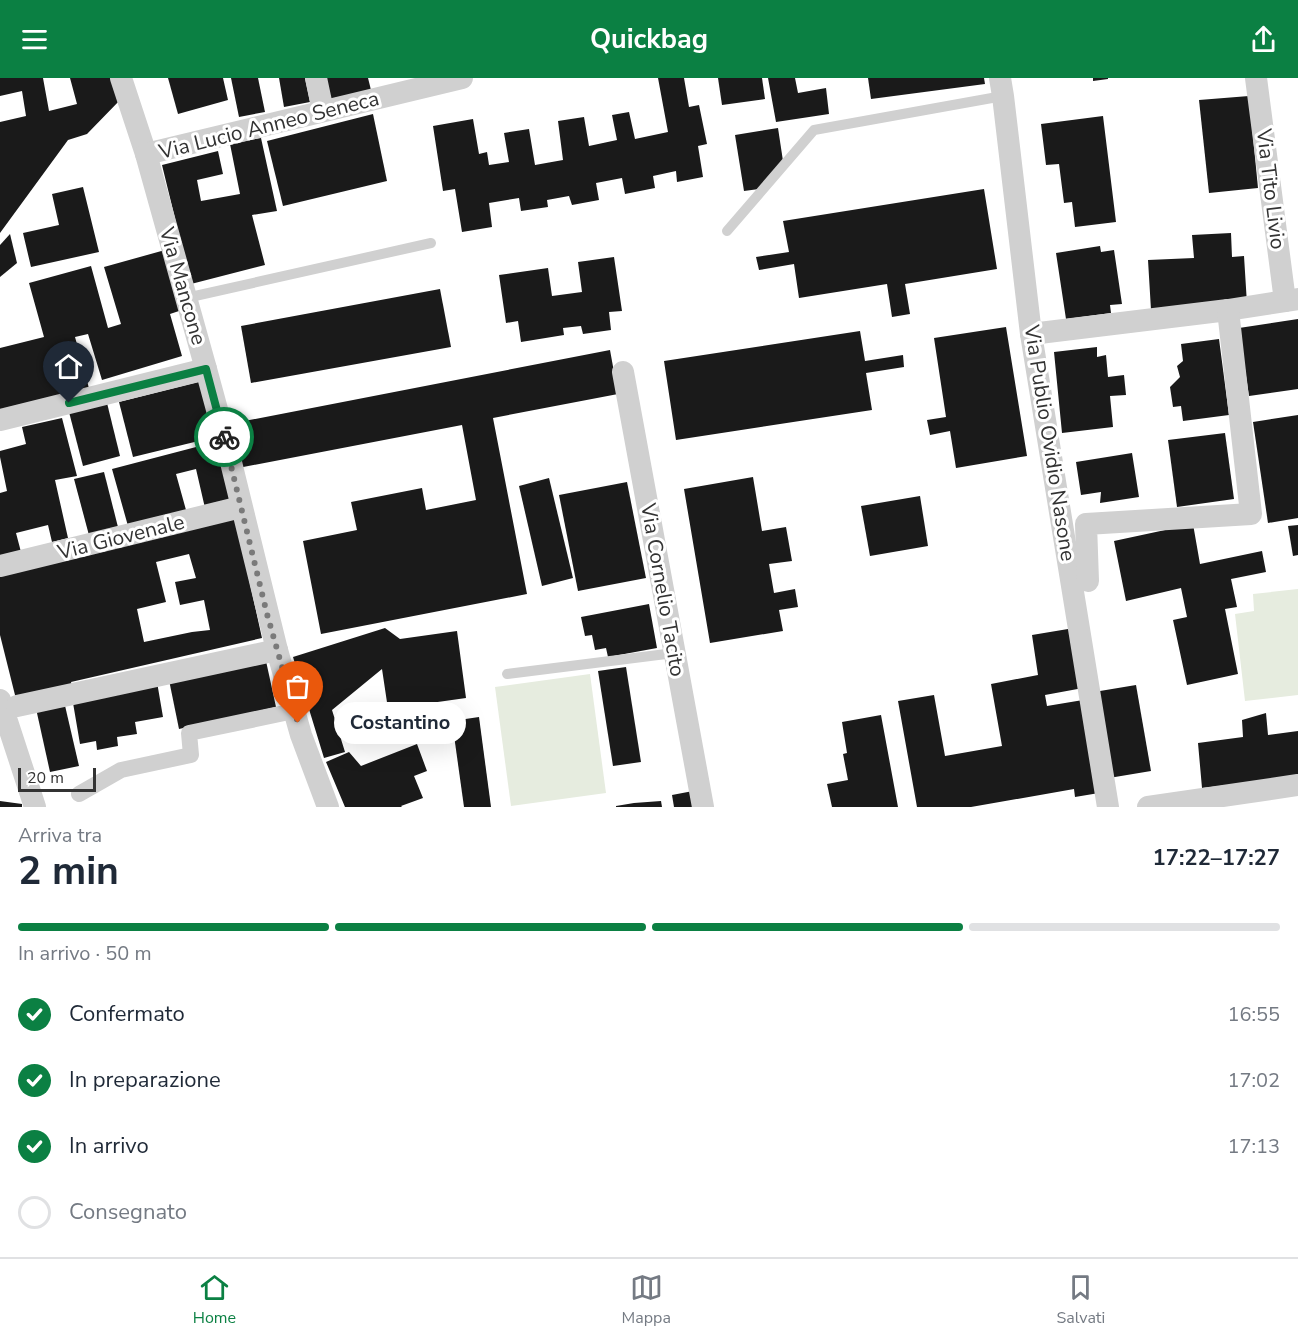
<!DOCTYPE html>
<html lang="it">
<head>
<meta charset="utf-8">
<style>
  body { margin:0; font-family:"Nunito Sans",sans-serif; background:#f6f6f7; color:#1f2937; height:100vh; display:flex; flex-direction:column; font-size:22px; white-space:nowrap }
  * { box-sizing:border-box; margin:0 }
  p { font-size:20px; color:#747a83 }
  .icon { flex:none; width:33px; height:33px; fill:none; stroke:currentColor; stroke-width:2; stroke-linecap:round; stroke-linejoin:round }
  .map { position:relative; height:729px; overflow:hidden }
  .panel { display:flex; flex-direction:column; background:#fff; flex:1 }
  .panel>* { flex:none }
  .scale { position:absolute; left:18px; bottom:15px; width:78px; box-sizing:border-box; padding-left:6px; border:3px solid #333; border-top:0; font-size:16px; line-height:21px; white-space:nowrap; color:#333; -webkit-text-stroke:4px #fff; paint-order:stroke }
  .pin { position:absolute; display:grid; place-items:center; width:51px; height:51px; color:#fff; margin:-62px -26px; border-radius:50% 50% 50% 0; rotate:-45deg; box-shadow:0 0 6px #0007 }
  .pin .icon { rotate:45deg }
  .courier { position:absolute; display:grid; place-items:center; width:60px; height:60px; margin:-30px; border:4px solid #0b8043; border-radius:50%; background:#fff; color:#222; box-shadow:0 2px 8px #0007 }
  .bubble { position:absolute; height:42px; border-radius:21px; background:#fff; box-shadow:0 6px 24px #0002; font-size:20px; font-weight:700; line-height:42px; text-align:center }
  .head em { font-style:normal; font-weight:700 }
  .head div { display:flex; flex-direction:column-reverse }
  .head { display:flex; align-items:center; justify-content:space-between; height:102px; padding:0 18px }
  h1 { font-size:39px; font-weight:700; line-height:45px }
  .bar { display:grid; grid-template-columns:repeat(4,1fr); gap:9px 6px; align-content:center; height:72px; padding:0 18px }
  .bar i { height:8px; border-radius:4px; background:#e0e1e3 }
  .bar .selected { background:#0b8043 }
  .bar p { grid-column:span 4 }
  ol { padding:0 18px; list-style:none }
  li { display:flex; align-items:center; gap:18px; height:66px }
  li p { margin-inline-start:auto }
  li .icon { padding:6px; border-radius:50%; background:#0b8043; color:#fff; stroke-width:4 }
  li:last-child { color:#747a83 }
  li i { width:33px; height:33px; border:3px solid #e0e1e3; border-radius:50% }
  header { display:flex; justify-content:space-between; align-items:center; height:78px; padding:0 18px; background:#0b8043; color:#fff; font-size:27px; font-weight:700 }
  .tabs { display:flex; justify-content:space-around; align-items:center; height:84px; border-top:2px solid #e0e1e3; background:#fff; font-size:16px; color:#747a83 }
  .tabs a { display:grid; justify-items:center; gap:3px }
  .tabs .selected { color:#0b8043 }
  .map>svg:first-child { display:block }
</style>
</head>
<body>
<header><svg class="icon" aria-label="menu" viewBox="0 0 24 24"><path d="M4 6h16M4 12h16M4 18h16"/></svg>Quickbag<svg class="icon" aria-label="share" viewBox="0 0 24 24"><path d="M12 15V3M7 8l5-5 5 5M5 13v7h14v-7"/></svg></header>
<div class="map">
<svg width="1298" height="729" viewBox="0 0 1298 729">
  <rect width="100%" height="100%" fill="#fff"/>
  <g fill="#e6ecdf">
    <path d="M1298,511V617L1245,623L1235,536L1254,533L1253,516Z"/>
    <path d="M590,596L606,715L511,728L495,609Z"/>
  </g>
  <g fill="#1a1a1a" fill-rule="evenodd">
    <path d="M0,0H43L49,33L77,26L70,0H115L121,21L87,56L68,62L0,155V44L26,38L22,13L0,18Z"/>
    <path d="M168,0H223L228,22L178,36Z"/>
    <path d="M231,0H258L265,34L239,39Z"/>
    <path d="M279,0H305L310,24L284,29Z"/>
    <path d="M325,0H368L371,12L330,21Z"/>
    <path d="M658,0H684L689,29L699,27L707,66L698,68L703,99L677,104L676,93L653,98L655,110L625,116L622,100L596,105L599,122L572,127L569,118L547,122L548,129L521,133L519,120L489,125L492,149L462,154L455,111L443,113L433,48L473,41L479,76L487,74L489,87L509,84L504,55L529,51L535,87L563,82L558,43L584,39L589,68L617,62L612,37L629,34L635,61L668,54Z"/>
    <path d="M718,0H762L765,21L722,27Z"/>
    <path d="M768,0H795L798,15L826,10L829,36L776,44Z"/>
    <path d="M868,0H984L985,6L871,21Z"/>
    <path d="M1093,0H1108V1L1093,3Z"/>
    <path d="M1249,18L1258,110L1209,115L1199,22Z"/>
    <path d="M373,36L387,103L283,128L267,63Z"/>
    <path d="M1103,38L1116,144L1075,149L1072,124L1064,125L1059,86L1046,87L1041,46Z"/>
    <path d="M778,50L783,83L759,111L744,113L735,57Z"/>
    <path d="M261,60L277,133L252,137L265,187L191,206L162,87L218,73L223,96L197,102L201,123L240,116L230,66Z"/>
    <path d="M83,109L99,174L31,189L23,155L59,147L52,116Z"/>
    <path d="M984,111L997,191L905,206L910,236L892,239L887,206L799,220L794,186L759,192L756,179L789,174L783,143Z"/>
    <path d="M1231,155L1232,179L1244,178L1247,226L1151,232L1148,182L1194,180L1192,157Z"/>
    <path d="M10,156L17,185L0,199V167Z"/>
    <path d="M1100,168L1101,174L1114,172L1122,226L1110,227L1111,235L1066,241L1056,175Z"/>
    <path d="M165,172L182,232L170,236L182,278L102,302L88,256L75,259L90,314L0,338V270L44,259L29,205L91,188L108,250L121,246L104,189Z"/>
    <path d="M614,179L622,233L609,234L611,252L583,256L581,248L563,250L564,257L521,264L518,243L506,245L499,197L548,190L552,218L582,214L578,184Z"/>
    <path d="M440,211L451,269L251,305L241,248Z"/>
    <path d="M1298,241V311L1249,318L1239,250Z"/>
    <path d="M1006,249L1027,378L956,390L950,353L930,357L927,342L946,339L934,260Z"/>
    <path d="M860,253L865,283L903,277L904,289L866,295L872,332L676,362L664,283Z"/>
    <path d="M1219,261L1229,337L1183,343L1181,328L1173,329L1170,309L1180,299L1177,288L1183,283L1181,266Z"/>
    <path d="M1097,269V279L1106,277L1108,299L1124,297L1126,317L1110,318L1113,349L1062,355L1054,274Z"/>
    <path d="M610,272L618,316L493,340L527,516L321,556L303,463L357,452L351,424L422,410L426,432L476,422L462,347L238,390L229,346Z"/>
    <path d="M202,303L215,359L133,379L119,324Z"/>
    <path d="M107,325L120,378L83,388L69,334Z"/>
    <path d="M1298,337V440L1268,445L1253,344Z"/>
    <path d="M62,340L77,398L55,402L68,460L52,464L48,447L16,455L21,474L0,479V415L7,413L0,379V373L26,366L22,349Z"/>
    <path d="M1225,355L1234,421L1177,429L1168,362Z"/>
    <path d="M219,363L233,423L205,430L196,391L176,396L186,432L128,448L112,391Z"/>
    <path d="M1132,375L1139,419L1100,425L1101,414L1081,417L1076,384Z"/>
    <path d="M104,394L119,453L90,461L74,401Z"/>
    <path d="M753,399L762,453L786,449L792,483L769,486L774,515L795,511L798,529L779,532L783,553L710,565L684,411Z"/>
    <path d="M549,400L573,500L542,508L519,408Z"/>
    <path d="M627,404L646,500L578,513L559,417Z"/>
    <path d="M920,418L928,468L870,478L861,428Z"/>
    <path d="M235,438L262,560L71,604L73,611L17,625L0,557V498ZM189,476L196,500L175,504L180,527L204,522L210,552L192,554L144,564L137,531L166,524L156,484Z"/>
    <path d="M1193,446L1200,486L1262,473L1266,494L1231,501L1237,529L1225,531L1238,596L1187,607L1173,542L1187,539L1181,510L1126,523L1114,463Z"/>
    <path d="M1298,447V477L1293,478L1288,448Z"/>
    <path d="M649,526L657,570L608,579L606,570L595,572L592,557L585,558L581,539Z"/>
    <path d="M385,550L400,561L457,553L466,620L388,631L382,591L332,632L345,674L324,680L293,579Z"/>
    <path d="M1074,550L1083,610L1045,617L1047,628L1083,622L1099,715L1075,719L1074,711L971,729H917L898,623L934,617L945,678L1002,668L991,606L1038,597L1032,557Z"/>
    <path d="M266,583L276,629L179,651L169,602Z"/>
    <path d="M626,589L641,684L613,688L598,593Z"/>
    <path d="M157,604L163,639L135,644L137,656L117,659L118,668L97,672L96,663L80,666L72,619Z"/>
    <path d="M1136,607L1151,693L1109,700L1094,614Z"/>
    <path d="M63,619L79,688L50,694L35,626Z"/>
    <path d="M1266,635L1268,657L1298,653V699L1202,710L1198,665L1243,659L1242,642Z"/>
    <path d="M881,637L898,729H832L827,706L848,702L843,676L847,675L842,644Z"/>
    <path d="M479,639L491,729H464L452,643Z"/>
    <path d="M417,666L427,693L414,698L423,720L401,728L402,729H345L326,684L349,674L361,688Z"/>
    <path d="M693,713L696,729H674L672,717Z"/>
    <path d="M0,723L22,726V729H0Z"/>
    <path d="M661,723L662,729H616V728L634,725Z"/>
  </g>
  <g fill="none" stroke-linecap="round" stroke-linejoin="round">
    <g stroke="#d0d0d0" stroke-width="10">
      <path d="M727,153L814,52L1003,18"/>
      <path d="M186,220L431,165"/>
      <path d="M507,596L674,575"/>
    </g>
    <path stroke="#d0d0d0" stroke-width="16" d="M79,716L121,692L191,677L189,655L294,633"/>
    <g stroke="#d0d0d0" stroke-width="22">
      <path d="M121,0L146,76L206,291L228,372L277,572L301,657L328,729"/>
      <path d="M316,0L323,33"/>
      <path d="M1000,0L1003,18L1031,256L1108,729"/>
      <path d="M1256,0L1285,223"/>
      <path d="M146,76L462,0"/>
      <path d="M1031,256L1228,232L1298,221"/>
      <path d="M623,294L703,729"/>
      <path d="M0,342L206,291"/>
      <path d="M0,488L241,429"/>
      <path d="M1088,503L1086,446L1251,436L1228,232"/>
      <path d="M0,622L35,729"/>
      <path d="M17,628L277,572"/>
      <path d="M1148,729L1298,707"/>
    </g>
  </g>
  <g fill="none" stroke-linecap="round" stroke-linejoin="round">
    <path stroke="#7a7a7a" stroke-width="6" stroke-dasharray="0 10.8" d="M224,359L267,536L298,645"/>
    <path stroke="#0b8043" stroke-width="8" d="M69,325L206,291L224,359"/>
  </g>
  <g text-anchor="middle" stroke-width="6" stroke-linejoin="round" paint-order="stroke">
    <g font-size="21" fill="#333" stroke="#fff">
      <text transform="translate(269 47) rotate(-14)" y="7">Via Lucio Anneo Seneca</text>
      <text transform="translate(1271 111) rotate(83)" y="7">Via Tito Livio</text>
      <text transform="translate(183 208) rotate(74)" y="7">Via Mancone</text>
      <text transform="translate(1050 365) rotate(81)" y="7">Via Publio Ovidio Nasone</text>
      <text transform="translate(121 459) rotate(-14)" y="7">Via Giovenale</text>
      <text transform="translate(663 512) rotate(80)" y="7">Via Cornelio Tacito</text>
    </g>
  </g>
</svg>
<div class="scale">20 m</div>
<div class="pin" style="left:298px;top:645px;background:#ea580c"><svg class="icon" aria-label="bag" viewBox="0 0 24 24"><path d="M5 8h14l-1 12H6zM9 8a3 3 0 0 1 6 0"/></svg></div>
<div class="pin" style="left:69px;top:325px;background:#1f2937"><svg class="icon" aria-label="home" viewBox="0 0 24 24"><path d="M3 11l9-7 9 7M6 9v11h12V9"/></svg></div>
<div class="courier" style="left:224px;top:359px"><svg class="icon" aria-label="bike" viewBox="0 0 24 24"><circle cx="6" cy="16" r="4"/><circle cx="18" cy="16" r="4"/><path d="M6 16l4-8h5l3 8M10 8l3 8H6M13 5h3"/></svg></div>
<div class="bubble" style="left:334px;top:624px;width:132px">Costantino</div>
</div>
<section class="panel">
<div class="head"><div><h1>2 min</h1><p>Arriva tra</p></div><em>17:22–17:27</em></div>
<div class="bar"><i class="selected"></i><i class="selected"></i><i class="selected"></i><i></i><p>In arrivo · 50 m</p></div>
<ol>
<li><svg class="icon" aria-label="check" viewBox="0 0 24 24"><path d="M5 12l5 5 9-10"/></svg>Confermato<p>16:55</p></li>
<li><svg class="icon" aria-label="check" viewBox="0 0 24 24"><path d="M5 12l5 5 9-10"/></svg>In preparazione<p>17:02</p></li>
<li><svg class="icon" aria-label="check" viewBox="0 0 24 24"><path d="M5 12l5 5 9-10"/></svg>In arrivo<p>17:13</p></li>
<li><i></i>Consegnato</li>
</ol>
</section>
<nav class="tabs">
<a class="selected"><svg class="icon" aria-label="home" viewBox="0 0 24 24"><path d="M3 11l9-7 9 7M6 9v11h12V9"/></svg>Home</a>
<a><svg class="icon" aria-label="map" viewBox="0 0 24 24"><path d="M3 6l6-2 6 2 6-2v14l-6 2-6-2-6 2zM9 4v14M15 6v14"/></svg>Mappa</a>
<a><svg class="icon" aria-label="saved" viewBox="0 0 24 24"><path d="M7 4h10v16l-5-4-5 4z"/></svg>Salvati</a>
</nav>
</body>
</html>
